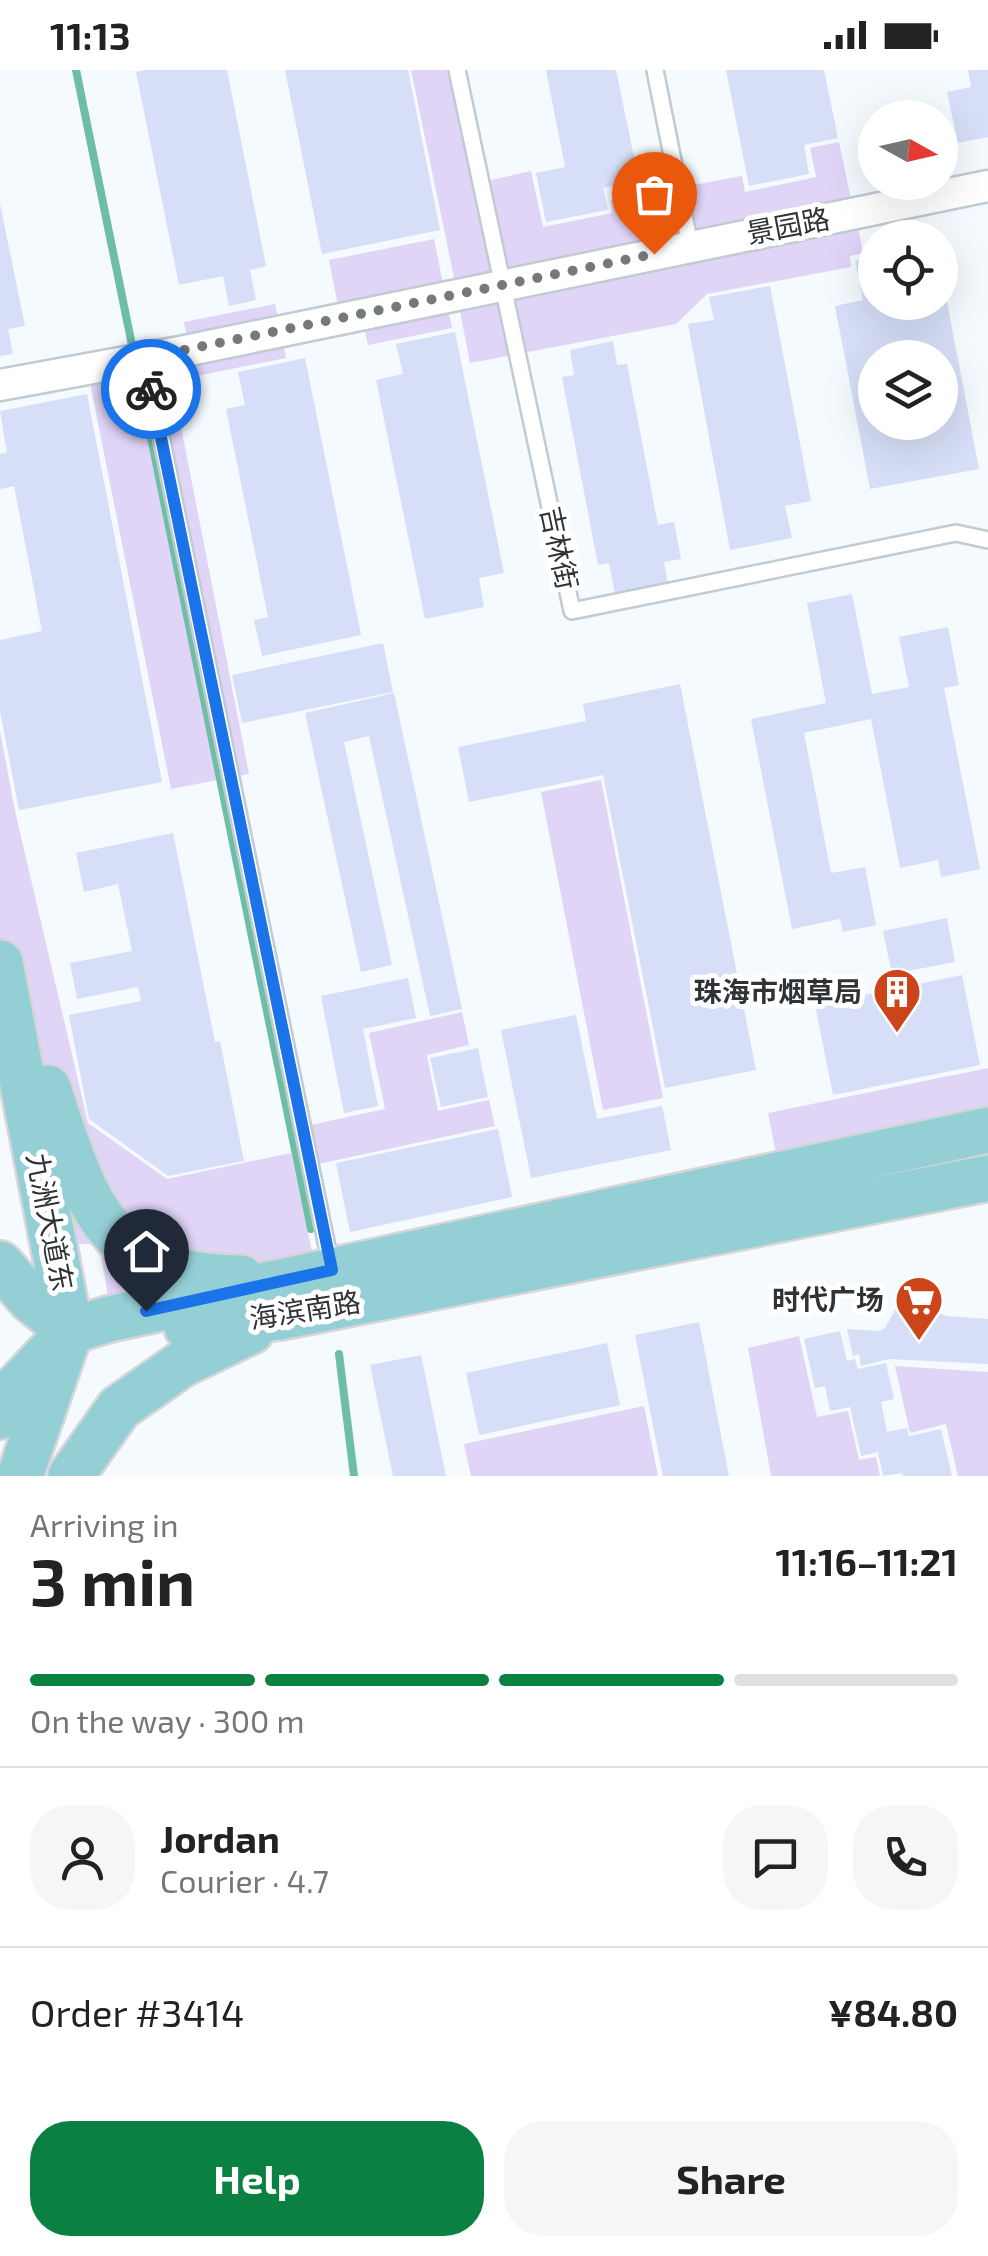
<!DOCTYPE html>
<html lang="en">
<head>
<meta charset="utf-8">
<style>
  body { margin:0; font-family:"Exo 2","Noto Sans SC",sans-serif; background:#f6f6f6; color:#222; height:100vh; display:flex; flex-direction:column; font-size:38px; white-space:nowrap }
  * { box-sizing:border-box; margin:0 }
  p { font-size:32px; color:#767676 }
  .icon { flex:none; width:55px; height:55px; fill:none; stroke:currentColor; stroke-width:2; stroke-linecap:round; stroke-linejoin:round }
  .map { position:relative; height:1406px; overflow:hidden }
  .details { display:flex; flex-direction:column; background:#fff; flex:1 }
  .details>* { flex:none }
  .needle { width:65px; rotate:98deg }
  .tools { position:absolute; left:858px; top:30px; display:grid; gap:20px }
  .tools a { display:grid; place-items:center; width:100px; height:100px; border-radius:50%; background:#fff; box-shadow:0 10px 40px #0002; font-size:50px }
  .pin { position:absolute; display:grid; place-items:center; width:85px; height:85px; color:#fff; margin:-102px -42px; border-radius:50% 50% 50% 0; rotate:-45deg; box-shadow:0 0 10px #0007 }
  .pin .icon { rotate:45deg }
  .courier { position:absolute; display:grid; place-items:center; width:100px; height:100px; margin:-50px; border:8px solid #1a73e8; border-radius:50%; background:#fff; color:#222; box-shadow:0 2px 12px #0007 }
  .summary em { font-style:normal; font-weight:700 }
  .summary div { display:flex; flex-direction:column-reverse }
  .summary { display:flex; align-items:center; justify-content:space-between; height:170px; padding:0 30px }
  h1 { font-size:65px; font-weight:700; line-height:75px }
  .bar { display:grid; grid-template-columns:repeat(4,1fr); gap:15px 10px; align-content:center; height:120px; padding:0 30px }
  .bar i { height:12px; border-radius:8px; background:#e0e0e0 }
  .bar .current { background:#0b8043 }
  .bar p { grid-column:span 4 }
  .line { display:flex; align-items:center; gap:25px; padding:0 30px; border-top:2px solid #e0e0e0 }
  .line div { flex:1 }
  .round { display:grid; place-items:center; flex:none; width:105px; height:105px; border-radius:40px; background:#f6f6f6 }
  .button { display:flex; gap:20px; margin-top:auto; padding:20px 30px }
  .button a { flex:1; height:115px; border-radius:40px; background:#0b8043; color:#fff; font-size:40px; font-weight:700; line-height:115px; text-align:center }
  .button a+a { background:#f6f6f6; color:#222 }
  .status { display:flex; justify-content:space-between; align-items:center; height:70px; padding:0 50px; background:#fff; direction:ltr }
  .status svg { height:28px; fill:currentColor }
  .map>svg:first-child { display:block }
</style>
</head>
<body>
<div class="status"><b>11:13</b><svg viewBox="0 0 49 12"><path d="M0 12V9h3v3zM5 12V6h3v6zM10 12V3h3v9zM15 12V0h3v12zM26 1h20v11H26zM47 4h2v5h-2z"/></svg></div>
<div class="map">
<svg width="988" height="1406" viewBox="0 0 988 1406">
  <rect width="100%" height="100%" fill="#f4fafe"/>
  <g fill="#e0d4f7">
    <path d="M411,0H451L493,204L455,212Z"/>
    <path d="M839,72L853,139L508,210L487,111L531,101L543,157L612,143L611,130L742,106L745,122L816,107L810,78Z"/>
    <path d="M856,147L863,183L850,186L851,197L707,224L676,254L470,293L458,231Z"/>
    <path d="M434,169L452,258L368,275L363,252L342,256L329,190Z"/>
    <path d="M275,234L286,288L172,311L249,704L171,719L86,293L188,272L184,252Z"/>
    <path d="M0,661L15,741L88,1053L167,1109L291,1083L316,1200L111,1243L99,1174H59L0,867Z"/>
    <path d="M601,710L663,1028L603,1040L541,722Z"/>
    <path d="M462,942L469,975L427,985L438,1041L489,1030L495,1056L309,1096L301,1057L385,1039L369,963Z"/>
    <path d="M988,998V1055L779,1098L768,1043Z"/>
    <path d="M799,1266L817,1347L848,1341L859,1390L876,1387L880,1406H771L748,1278Z"/>
    <path d="M895,1296L988,1302V1406H958L946,1354L910,1363Z"/>
    <path d="M644,1336L658,1406H471L464,1374Z"/>
  </g>
  <g fill="none" stroke-linecap="round" stroke-linejoin="round">
    <g stroke="#6ebda7" stroke-width="8">
      <path d="M76,0L134,285"/>
      <path d="M137,298L311,1159"/>
      <path d="M339,1284L354,1406"/>
    </g>
  </g>
  <g fill="#d6dff7" fill-rule="evenodd">
    <path d="M145,0H227L266,196L250,200L256,230L229,236L223,206L179,215L136,2Z"/>
    <path d="M285,0H408L440,160L322,184Z"/>
    <path d="M546,0H616L639,111L603,118L608,140L546,152L536,103L565,97Z"/>
    <path d="M726,0H824L838,68L804,75L809,104L749,116Z"/>
    <path d="M968,0H988V67L958,73L947,22L971,17Z"/>
    <path d="M0,134L25,256L8,259L13,284L0,286Z"/>
    <path d="M875,187V232H940L942,206L979,399L870,419L835,236L863,230L855,191ZM875,288H940V352H875Z"/>
    <path d="M770,216L811,431L785,436L792,468L730,480L688,254L714,250L709,227Z"/>
    <path d="M455,262L504,503L479,508L484,537L425,549L376,310L403,304L396,274Z"/>
    <path d="M613,271L617,295L627,294L658,455L674,452L681,489L664,492L668,514L615,524L609,493L598,495L562,307L574,305L570,280Z"/>
    <path d="M305,288L361,565L262,586L254,550L268,547L226,339L245,335L238,302Z"/>
    <path d="M87,324L162,712L19,740L0,641V570L42,561L14,416L0,419V384L7,383L0,341Z"/>
    <path d="M852,524L872,624L909,617L899,567L948,557L959,615L944,618L980,799L941,807L938,790L900,798L871,649L804,663L831,803L865,797L876,855L843,862L840,849L792,859L751,649L826,633L807,533Z"/>
    <path d="M383,573L393,622L242,653L232,605Z"/>
    <path d="M680,614L756,1000L665,1018L603,705L469,732L458,677L586,651L583,634Z"/>
    <path d="M394,623L462,939L430,946L369,666L344,672L392,895L361,902L305,643Z"/>
    <path d="M173,763L215,972L220,971L244,1091L168,1106L89,1049L69,945L141,931L138,917L77,929L70,893L132,881L118,814L84,822L76,783Z"/>
    <path d="M947,848L955,892L892,904L883,861Z"/>
    <path d="M962,905L980,995L833,1025L815,935Z"/>
    <path d="M408,908L416,948L363,959L378,1036L344,1043L321,926Z"/>
    <path d="M576,945L597,1049L662,1036L671,1080L531,1108L501,960Z"/>
    <path d="M478,978L488,1027L441,1037L430,988Z"/>
    <path d="M498,1059L512,1127L350,1162L336,1093Z"/>
    <path d="M912,1236L948,1246L988,1249V1294L889,1289L861,1296L859,1284L853,1286L847,1259L879,1261L885,1258L895,1240Z"/>
    <path d="M699,1252L729,1406H663L635,1265Z"/>
    <path d="M840,1261L847,1291L855,1289L858,1299L886,1293L894,1329L881,1332L887,1362L907,1358L909,1366L941,1359L952,1406H903L902,1403L883,1406L878,1382L861,1386L850,1337L830,1341L825,1316L815,1318L804,1269Z"/>
    <path d="M607,1273L620,1335L479,1365L466,1303Z"/>
    <path d="M421,1285L446,1406H393L370,1295Z"/>
  </g>
  <g fill="none" stroke-linecap="round" stroke-linejoin="round">
    <g stroke="#c1cbd2" stroke-width="20">
      <g id="lane">
        <path d="M457,0L572,541L956,463L988,470"/>
        <path d="M655,0L690,176"/>
        <path d="M145,288L331,1196"/>
      </g>
    </g>
    <g stroke="#c1cbd2" stroke-width="35">
      <path id="street" d="M0,315L180,282L988,116"/>
    </g>
    <g stroke="#d5d6d7" stroke-width="50">
      <g id="primary">
        <path d="M0,893L70,1261L20,1406"/>
        <path d="M48,1018C85,1131 104,1207 241,1208"/>
        <path d="M0,1194L31,1230L70,1261"/>
        <path d="M187,1257L280,1247L988,1108"/>
        <path d="M0,1346L15,1319L70,1261L109,1249L988,1060"/>
        <path d="M71,1406L119,1338L182,1294L251,1261"/>
      </g>
    </g>
    <use href="#lane" stroke="#fff" stroke-width="15"/>
    <use href="#street" stroke="#fff" stroke-width="30"/>
    <use href="#primary" stroke="#95cfd6" stroke-width="45"/>
  </g>
  <g fill="none" stroke-linecap="round" stroke-linejoin="round">
    <path stroke="#74797c" stroke-width="10" stroke-dasharray="0 18" d="M151,319L145,288L654,184"/>
    <path stroke="#1a73e8" stroke-width="12" d="M146,1241L332,1200L151,319"/>
  </g>
  <defs>
    <g id="building-pin" transform="scale(2.5)"><path d="M0 17L-7.5 6A9.5 9.5 0 1 1 7.5 6Z" fill="#cc441a" stroke="#fff"/><path d="M-4-6H4V6H1V3H-1V6H-4ZM-2.5-4.3h1.7v1.8h-1.7ZM.8-4.3h1.7v1.8H.8ZM-2.5-1h1.7V.8h-1.7ZM.8-1h1.7V.8H.8Z" fill="#fff"/></g>
    <g id="supermarket-pin" transform="scale(2.5)"><path d="M0 17L-7.5 6A9.5 9.5 0 1 1 7.5 6Z" fill="#cc441a" stroke="#fff"/><path d="M-6-5.5h2.5l.6 2H6L4.5 2H-2.5L-4.4-4H-6ZM-1.5 3.2a1.3 1.3 0 1 0 .1 0ZM3 3.2a1.3 1.3 0 1 0 .1 0Z" fill="#fff"/></g>
  </defs>
  <g fill-rule="evenodd">
    <use href="#building-pin" x="897" y="922"/>
    <use href="#supermarket-pin" x="919" y="1230"/>
  </g>
  <g text-anchor="middle" stroke-width="10" stroke-linejoin="round" paint-order="stroke">
    <g font-size="28" fill="#2f3336" stroke="#fff">
      <text transform="translate(788 156) rotate(-11)" y="10">景园路</text>
      <text transform="translate(559 478) rotate(78)" y="10">吉林街</text>
      <text transform="translate(50 1152) rotate(79)" y="10">九洲大道东</text>
      <text transform="translate(305 1240) rotate(-9)" y="10">海滨南路</text>
    </g>
    <g font-size="28" font-weight="bold" fill="#2f3336" stroke="#fff" text-anchor="end">
      <text x="862" y="932">珠海市烟草局</text>
      <text x="884" y="1240">时代广场</text>
    </g>
  </g>
</svg>
<div class="tools">
<a><svg class="needle" viewBox="-14 -14 28 28"><path d="M0-13l5 13h-10z" fill="#e53935"/><path d="M0 13l5-13h-10z" fill="#767676"/></svg></a>
<a><svg class="icon" aria-label="locate" viewBox="0 0 24 24"><circle cx="12" cy="12" r="6"/><path d="M12 2v4M12 18v4M2 12h4M18 12h4"/></svg></a>
<a><svg class="icon" aria-label="layers" viewBox="0 0 24 24"><path d="M12 4l9 5-9 5-9-5zM3 14l9 5 9-5"/></svg></a>
</div>
<div class="pin" style="left:654px;top:184px;background:#ea580c"><svg class="icon" aria-label="bag" viewBox="0 0 24 24"><path d="M5 8h14l-1 12H6zM9 8a3 3 0 0 1 6 0"/></svg></div>
<div class="pin" style="left:146px;top:1241px;background:#1f2937"><svg class="icon" aria-label="home" viewBox="0 0 24 24"><path d="M3 11l9-7 9 7M6 9v11h12V9"/></svg></div>
<div class="courier" style="left:151px;top:319px"><svg class="icon" aria-label="bike" viewBox="0 0 24 24"><circle cx="6" cy="16" r="4"/><circle cx="18" cy="16" r="4"/><path d="M6 16l4-8h5l3 8M10 8l3 8H6M13 5h3"/></svg></div>
</div>
<section class="details">
<div class="summary"><div><h1>3 min</h1><p>Arriving in</p></div><em>11:16–11:21</em></div>
<div class="bar"><i class="current"></i><i class="current"></i><i class="current"></i><i></i><p>On the way · 300 m</p></div>
<div class="line" style="height:180px"><a class="round"><svg class="icon" aria-label="person" viewBox="0 0 24 24"><circle cx="12" cy="8" r="4"/><path d="M4 21q1-7 8-7t8 7"/></svg></a><div><b>Jordan</b><p>Courier · 4.7</p></div><a class="round"><svg class="icon" aria-label="chat" viewBox="0 0 24 24"><path d="M4 5h16v11H9l-5 4z"/></svg></a><a class="round"><svg class="icon" aria-label="phone" viewBox="0 0 24 24"><path d="M5 4h4l2 5-3 2q2 4 5 5l2-3 5 2v4C11 20 4 13 5 4z"/></svg></a></div>
<div class="line" style="height:130px"><div>Order #3414</div><b>¥84.80</b></div>
<div class="button"><a>Help</a><a>Share</a></div>
</section>
</body>
</html>
